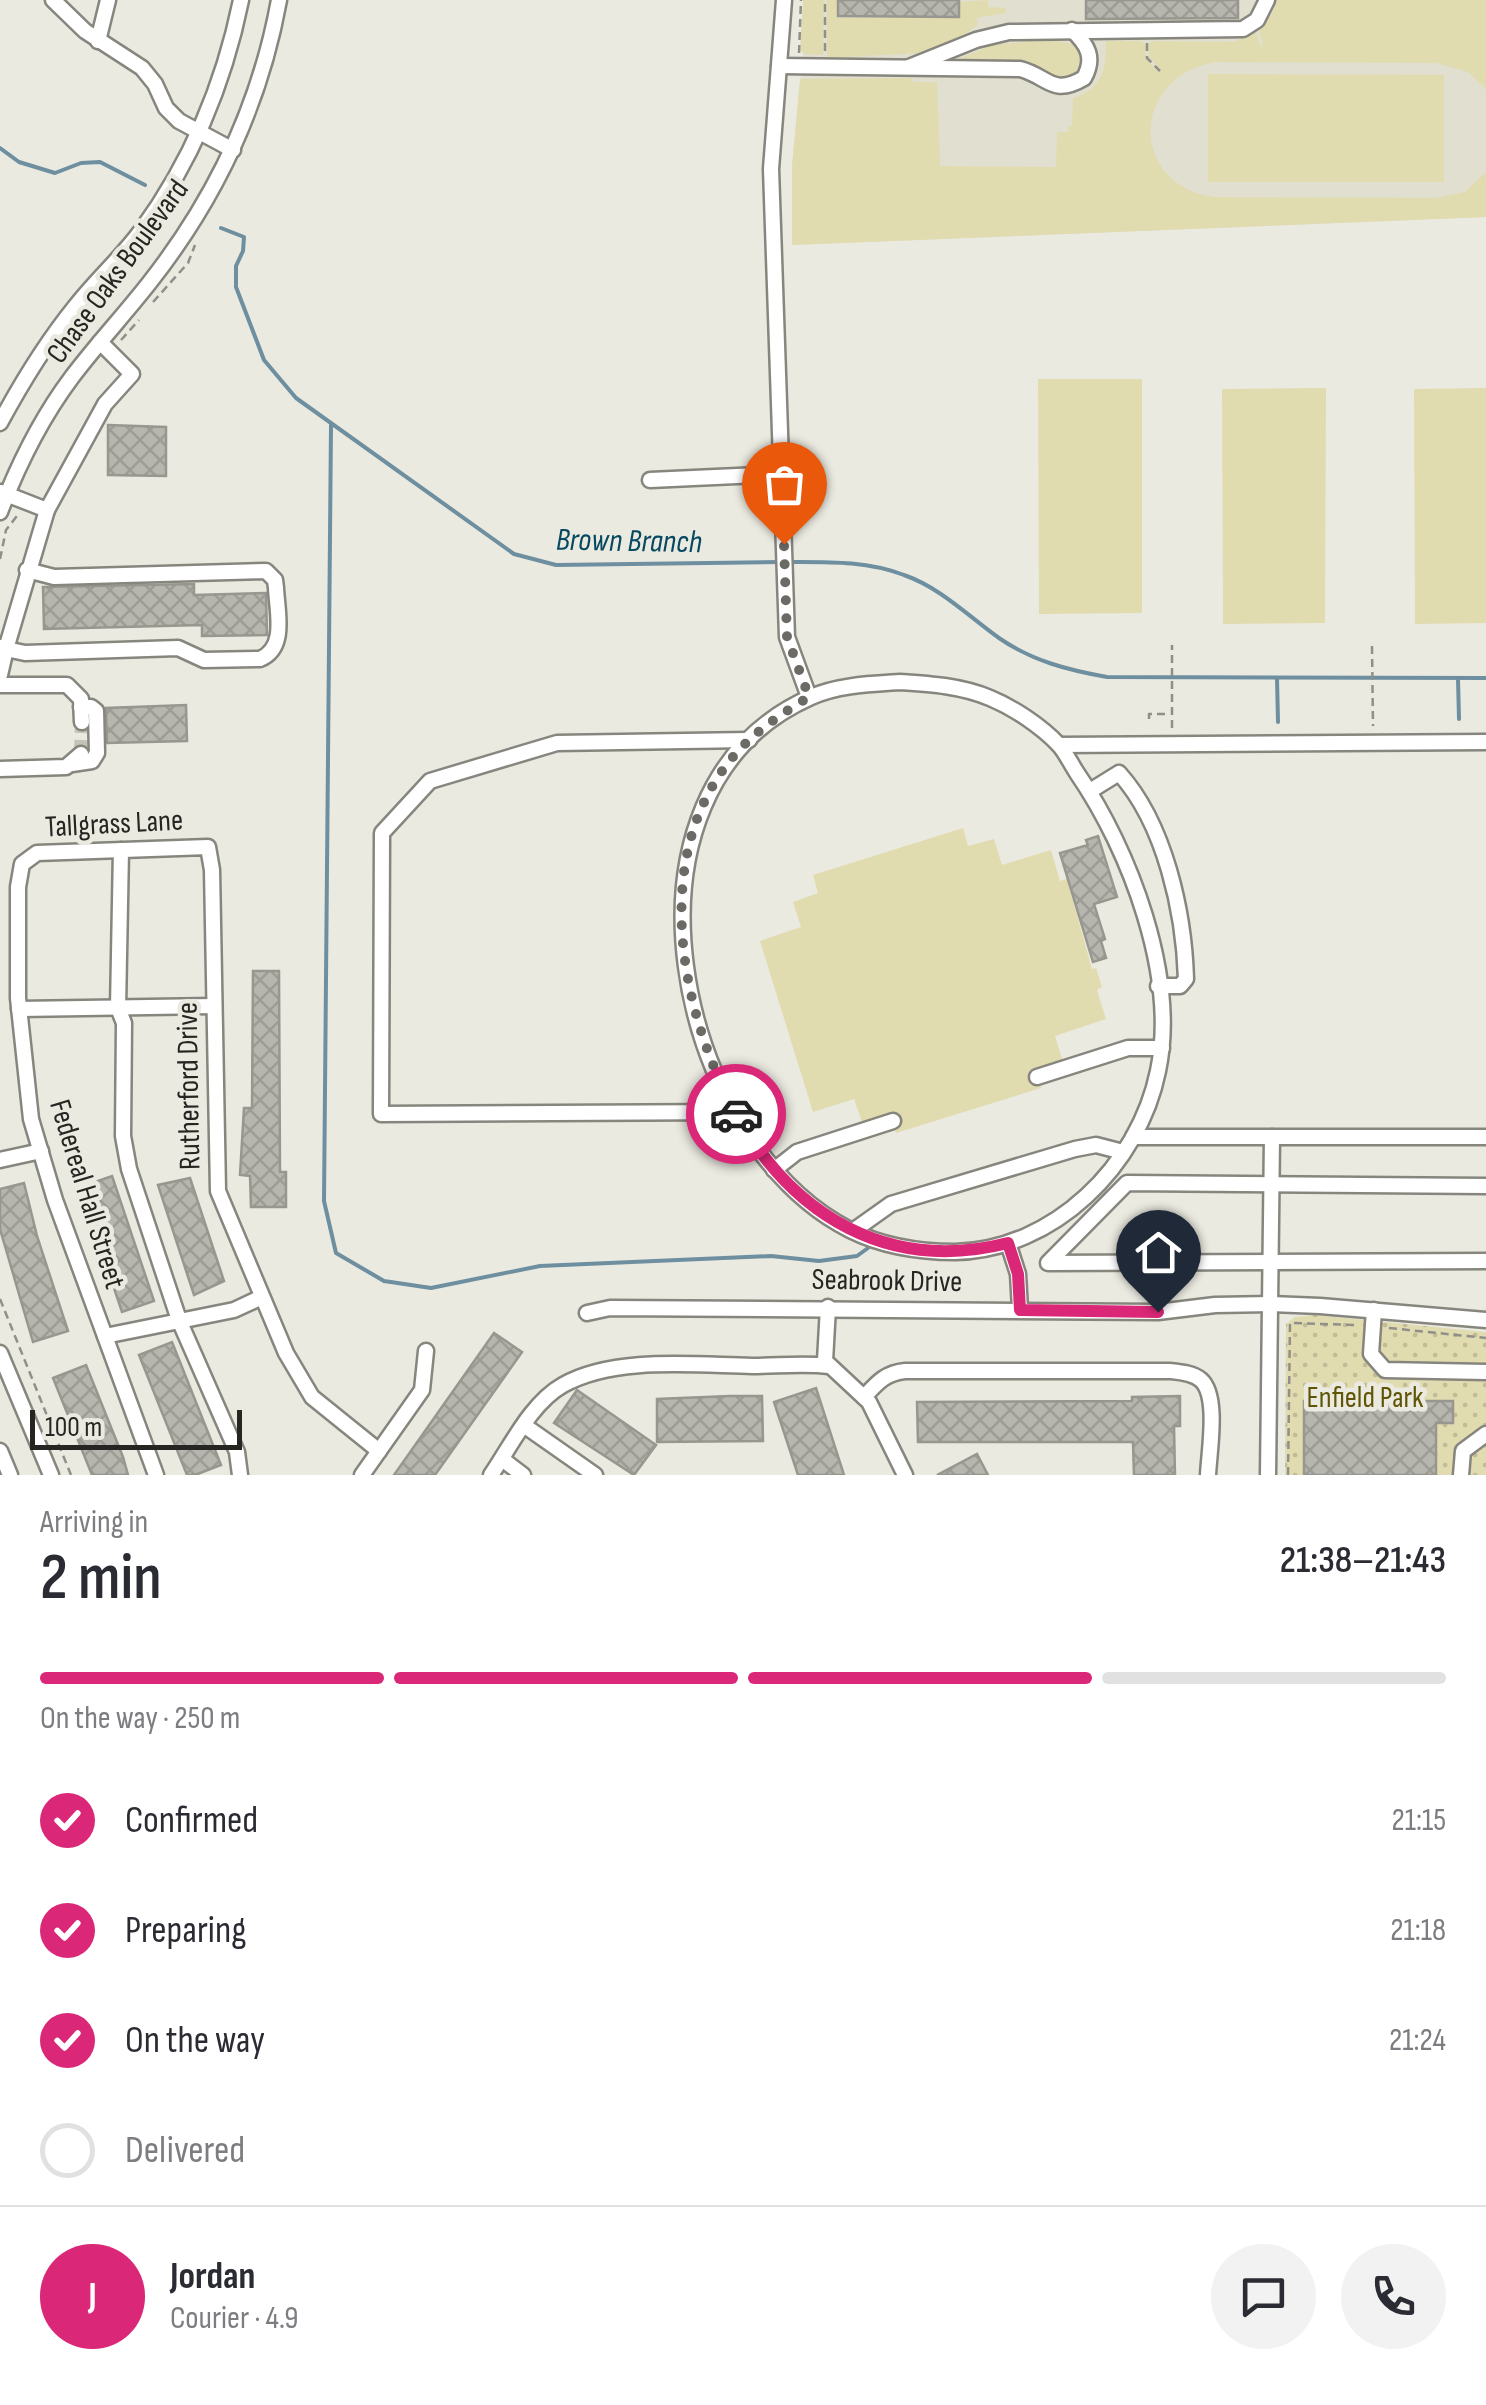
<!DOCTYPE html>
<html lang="en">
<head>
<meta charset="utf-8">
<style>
  body { margin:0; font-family:"Sofia Sans Condensed",sans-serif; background:#f2f2f3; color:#2b2b33; height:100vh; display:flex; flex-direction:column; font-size:38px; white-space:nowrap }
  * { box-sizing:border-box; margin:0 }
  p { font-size:32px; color:#7c7c81 }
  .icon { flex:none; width:55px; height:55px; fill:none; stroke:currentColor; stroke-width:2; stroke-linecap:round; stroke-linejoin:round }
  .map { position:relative; height:1475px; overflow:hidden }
  .side { display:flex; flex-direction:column; background:#fff; flex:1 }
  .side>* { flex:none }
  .scale { position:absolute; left:30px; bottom:25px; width:212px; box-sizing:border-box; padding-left:10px; border:5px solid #262522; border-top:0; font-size:28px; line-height:35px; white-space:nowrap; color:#262522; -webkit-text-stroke:8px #ebeae1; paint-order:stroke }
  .pin { position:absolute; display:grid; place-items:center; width:85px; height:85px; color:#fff; margin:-102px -42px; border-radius:50% 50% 50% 0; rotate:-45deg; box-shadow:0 0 10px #0007 }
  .pin .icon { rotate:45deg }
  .courier { position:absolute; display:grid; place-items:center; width:100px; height:100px; margin:-50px; border:8px solid #db2777; border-radius:50%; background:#fff; color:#222; box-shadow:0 2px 12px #0007 }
  .head em { font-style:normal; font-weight:600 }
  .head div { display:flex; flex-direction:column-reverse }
  .head { display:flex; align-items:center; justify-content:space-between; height:170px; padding:0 40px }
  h1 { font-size:65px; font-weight:600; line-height:75px }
  .bar { display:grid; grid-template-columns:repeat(4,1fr); gap:15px 10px; align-content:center; height:120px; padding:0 40px }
  .bar i { height:12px; border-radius:8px; background:#e1e1e2 }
  .bar .selected { background:#db2777 }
  .bar p { grid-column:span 4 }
  .line { display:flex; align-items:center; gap:25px; padding:0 40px; border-top:2px solid #e1e1e2 }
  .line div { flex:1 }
  .round { display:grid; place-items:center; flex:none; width:105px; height:105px; border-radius:52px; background:#f2f2f3 }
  ol { padding:0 40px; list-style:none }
  li { display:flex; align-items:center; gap:30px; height:110px }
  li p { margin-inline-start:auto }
  li .icon { padding:10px; border-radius:50%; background:#db2777; color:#fff; stroke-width:4 }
  li:last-child { color:#7c7c81 }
  li i { width:55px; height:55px; border:5px solid #e1e1e2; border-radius:50% }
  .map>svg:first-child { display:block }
</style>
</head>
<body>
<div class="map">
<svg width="1486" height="1475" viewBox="0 0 1486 1475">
  <defs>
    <pattern id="park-dots" width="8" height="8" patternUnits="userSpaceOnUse" patternTransform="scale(2.5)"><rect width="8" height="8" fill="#e1dbb0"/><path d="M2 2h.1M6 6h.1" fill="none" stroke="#c1bc97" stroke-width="1.8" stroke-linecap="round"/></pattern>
    <pattern id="building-cross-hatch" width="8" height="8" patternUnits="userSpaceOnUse" patternTransform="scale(2.5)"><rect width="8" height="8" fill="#b7b6ae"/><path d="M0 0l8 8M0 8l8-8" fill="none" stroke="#9d9c95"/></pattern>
  </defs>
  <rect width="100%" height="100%" fill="#ebeae1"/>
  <path fill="#e1dfcf" d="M808,0H1486V217L792,245V166Z"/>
  <g fill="#e1dbb0">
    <path d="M803,0H824L823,55L804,54L800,50Z"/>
    <path d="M827,0H837V18L958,17L959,2L988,0V7L1006,8V13L976,18L978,25L953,42L920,53L827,58Z"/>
    <path d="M1275,0H1486V89L1468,72L1436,63L1216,62C1129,76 1129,187 1215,197L1436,198L1465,192L1486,172V217L792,245V166L800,79L912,78L913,82H937L940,166L1056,167L1057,132H1068L1069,126H1072L1073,98C1103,89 1106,69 1106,41H1141L1146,45V59L1159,72L1161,70L1149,57L1148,45L1152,41L1234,42L1256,32L1260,46L1263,47L1259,30L1272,14Z"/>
    <path d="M1034,41H1061L1074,45L1082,61L1076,73L1061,79L1023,62L956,60L993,45Z"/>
    <path d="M1208,74L1444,75V182H1208Z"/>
    <path d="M1038,379H1142V613L1039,614Z"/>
    <path d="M1326,388L1325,623L1223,624L1222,389Z"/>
    <path d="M1486,388V623L1415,624L1414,389Z"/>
    <path d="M963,828L968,846L994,839L1002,865L1051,850L1060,881L1067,879L1092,969L1096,968L1102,987L1097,990L1106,1019L1055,1036L1063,1062L1036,1072L1041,1088L896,1133L891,1116L863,1125L854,1099L813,1112L760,941L801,927L793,902L818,893L813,875Z"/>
  </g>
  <path fill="url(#park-dots)" d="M1314,1315L1486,1332V1475H1285L1286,1324L1295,1317Z"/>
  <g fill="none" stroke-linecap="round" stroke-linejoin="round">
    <g stroke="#6e8f9f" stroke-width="4">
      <path d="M0,148L19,162L55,173L81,163L100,162L145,185"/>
      <path d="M221,228L244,237L243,251L236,266V287L264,360L296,398L514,554L556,565L781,562"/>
      <path d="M331,425L324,1201L336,1253L384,1281L431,1288L540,1266L771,1256L819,1261L857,1256L868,1248"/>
      <path d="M790,562C830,562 867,561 904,575C941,588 968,616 999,638C1032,661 1068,670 1107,677L1486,678"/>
      <path d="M1277,678L1278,722"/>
      <path d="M1458,679L1459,719"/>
    </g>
  </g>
  <g fill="url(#building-cross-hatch)" stroke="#97968f" stroke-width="2.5">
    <path d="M838,0H959V17L838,16Z"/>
    <path d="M1086,0H1238V18L1086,19Z"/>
    <path d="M108,425L166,427V476L108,475Z"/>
    <path d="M194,584V595L266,593L267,635L202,636V625L44,629L43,587Z"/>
    <path d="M186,705L187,741L107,743L106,708Z"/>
    <path d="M1098,836L1117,897L1094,904L1105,939L1101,941L1106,958L1093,962L1060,853L1088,845L1086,840Z"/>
    <path d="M253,971H279L280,1172H286V1207H251L250,1176L240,1175L244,1108H252Z"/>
    <path d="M112,1176L154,1301L122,1312L80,1187Z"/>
    <path d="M190,1178L224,1281L194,1295L158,1185Z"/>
    <path d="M24,1183L37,1236L68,1331L33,1342L0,1229V1189Z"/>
    <path d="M494,1333L522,1352L435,1475H394Z"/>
    <path d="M172,1342L221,1465L195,1475H187L139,1355Z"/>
    <path d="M86,1365L123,1457L128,1475H92L53,1378Z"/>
    <path d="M816,1388L844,1475H798L774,1402Z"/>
    <path d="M577,1390L656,1445L634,1475L554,1423Z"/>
    <path d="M730,1396H762L763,1441L657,1442V1399Z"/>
    <path d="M1180,1396V1426H1174L1175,1475H1134L1133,1442H918L917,1402L1132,1401V1397Z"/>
    <path d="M1304,1401H1453V1423H1436V1475H1304Z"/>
    <path d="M977,1454L988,1475H937Z"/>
  </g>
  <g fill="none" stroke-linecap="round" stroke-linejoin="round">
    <path stroke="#c4c3bb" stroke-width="14" stroke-dasharray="14 7" stroke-linecap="butt" d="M81,754L82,722"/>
    <g stroke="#87867e" stroke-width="19">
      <g id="minor">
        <path d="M53,0L85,31L142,68L155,84L166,108L179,121L233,150"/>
        <path d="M784,0L771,169L787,637L809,697"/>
        <path d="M98,41L108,0"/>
        <path d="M779,66L1020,69C1048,76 1052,97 1084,78C1095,58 1088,45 1072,30"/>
        <path d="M909,67L976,40L1009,32L1243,29L1257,20L1267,0"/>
        <path d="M0,423C22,382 46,343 75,307C96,280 121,258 141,231C191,162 224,84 241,0"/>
        <path d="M650,480L782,474"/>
        <path d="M1,492L47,510L105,404L132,374L100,342"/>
        <path d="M0,512C18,465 42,417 72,377C97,344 125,314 150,282C216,198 260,105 279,0"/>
        <path d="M0,647L6,649L47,510"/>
        <path d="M0,675L6,649L25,653L178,648L204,660L260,659C287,648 277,612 276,588L275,580L266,571L54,577L27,570"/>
        <path d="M900,682C931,684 962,686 990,698C1014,708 1041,726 1059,745C1066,753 1071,764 1077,773C1130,850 1178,977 1158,1071C1139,1165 1054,1250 955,1252C920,1252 882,1246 850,1230C675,1141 600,790 811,697C838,685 870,684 900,682Z"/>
        <path d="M0,685H67L81,699L82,722"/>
        <path d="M1059,745L1486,742"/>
        <path d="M72,764L92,761L97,753L96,711L91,707H81"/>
        <path d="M0,769L66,767L81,754"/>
        <path d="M1090,791L1119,773C1165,824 1184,912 1186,979L1180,986H1158"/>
        <path d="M121,850L118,1008L124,1023L123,1136L129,1169L179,1320L237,1452L240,1475"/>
        <path d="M19,1009L214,1006"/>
        <path d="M1037,1077L1128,1048H1162"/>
        <path d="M735,1112L381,1114L382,833L430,781L557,743L749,740"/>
        <path d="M1133,1137H1486"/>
        <path d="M0,1160L41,1151"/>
        <path d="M774,1170L797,1152L893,1121"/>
        <path d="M1486,1186L1127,1183L1048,1263L1486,1261"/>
        <path d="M853,1231L891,1204L1075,1149L1096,1145L1123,1152"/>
        <path d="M1008,1243L1018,1274L1020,1309"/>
        <path d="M828,1307L825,1361L869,1402L905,1475"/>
        <path d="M1374,1310L1371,1354L1385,1370L1486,1372"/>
        <path d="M587,1313L610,1308L1158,1312L1215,1305L1271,1304L1320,1306L1486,1320"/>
        <path d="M105,1336L234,1310L262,1297"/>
        <path d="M0,1353L51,1475"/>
        <path d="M864,1397C877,1383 885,1373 905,1371H1170C1180,1372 1193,1373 1201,1380C1219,1396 1209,1452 1208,1475"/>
        <path d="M525,1426L595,1475"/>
        <path d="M0,1451L10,1475"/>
        <path d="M502,1459L523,1475"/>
        <path d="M156,1475L55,1200L31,1119L18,998V887L22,864L37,853L208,847L212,870L218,1191L286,1353L312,1397L379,1451"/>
        <path d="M362,1475L422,1390L426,1351"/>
        <path d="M491,1475C511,1446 531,1403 563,1385C614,1356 694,1365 752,1366C778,1366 803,1363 829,1366"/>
        <path d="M1268,1475L1272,1137"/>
        <path d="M1461,1475L1463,1451L1486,1434"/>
      </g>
    </g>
    <g stroke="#908f89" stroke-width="2.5" stroke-dasharray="8 5" stroke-linecap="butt">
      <path d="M1147,43V58L1160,71"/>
      <path d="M825,51V0"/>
      <path d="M799,53L801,0"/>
      <path d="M153,302L188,263L195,245"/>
      <path d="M121,340L139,320"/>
      <path d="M0,559L6,530L17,516"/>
      <path d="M1372,646L1373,726"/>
      <path d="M1149,719V714H1170"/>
      <path d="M1172,728V645"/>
      <path d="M0,1299L71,1475"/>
      <path d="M1389,1328L1486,1338"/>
      <path d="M1288,1475L1290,1323L1356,1325"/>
    </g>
    <use href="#minor" stroke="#fff" stroke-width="14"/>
  </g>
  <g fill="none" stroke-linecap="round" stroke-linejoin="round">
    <path stroke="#6b6a65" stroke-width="10" stroke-dasharray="0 18" d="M736,1114C680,1010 650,857 732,758C753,733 781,714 809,697L787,637L784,544"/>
    <path stroke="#db2777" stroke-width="12" d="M736,1114C794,1217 889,1273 1008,1243L1018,1274L1020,1310L1158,1312"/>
  </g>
  <g text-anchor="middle" stroke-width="9" stroke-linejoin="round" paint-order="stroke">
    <g font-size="30" fill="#262522" stroke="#ebeae1">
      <text transform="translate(117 271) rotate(-54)" y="10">Chase Oaks Boulevard</text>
      <text transform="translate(114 823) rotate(-3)" y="10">Tallgrass Lane</text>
      <text transform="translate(188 1086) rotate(-91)" y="10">Rutherford Drive</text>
      <text transform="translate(88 1194) rotate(73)" y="10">Federeal Hall Street</text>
      <text transform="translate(887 1280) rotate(1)" y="10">Seabrook Drive</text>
    </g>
    <g font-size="30" fill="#605505" stroke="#ebeae1">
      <text x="1365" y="1407">Enfield Park</text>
    </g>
    <g font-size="32" font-style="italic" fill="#064961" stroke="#ebeae1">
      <text transform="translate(629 540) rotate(1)" y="11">Brown Branch</text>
    </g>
  </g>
</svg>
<div class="scale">100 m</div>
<div class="pin" style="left:784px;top:544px;background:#ea580c"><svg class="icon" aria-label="bag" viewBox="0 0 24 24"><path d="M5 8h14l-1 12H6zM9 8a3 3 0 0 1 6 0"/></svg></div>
<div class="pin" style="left:1158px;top:1312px;background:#1f2937"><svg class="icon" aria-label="home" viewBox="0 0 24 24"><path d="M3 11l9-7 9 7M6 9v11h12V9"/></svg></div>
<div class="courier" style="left:736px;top:1114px"><svg class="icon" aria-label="car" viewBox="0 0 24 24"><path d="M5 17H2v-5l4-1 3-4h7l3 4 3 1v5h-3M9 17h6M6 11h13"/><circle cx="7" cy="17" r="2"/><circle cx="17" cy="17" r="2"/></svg></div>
</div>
<section class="side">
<div class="head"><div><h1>2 min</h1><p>Arriving in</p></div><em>21:38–21:43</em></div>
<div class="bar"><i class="selected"></i><i class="selected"></i><i class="selected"></i><i></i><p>On the way · 250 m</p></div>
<ol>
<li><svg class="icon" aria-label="check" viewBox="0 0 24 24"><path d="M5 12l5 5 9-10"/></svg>Confirmed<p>21:15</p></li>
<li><svg class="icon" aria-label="check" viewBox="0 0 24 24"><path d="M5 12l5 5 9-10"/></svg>Preparing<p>21:18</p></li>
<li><svg class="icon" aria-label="check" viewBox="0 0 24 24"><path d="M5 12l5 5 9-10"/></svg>On the way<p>21:24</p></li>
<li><i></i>Delivered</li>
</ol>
<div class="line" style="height:180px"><b class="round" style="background:#db2777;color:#fff">J</b><div><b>Jordan</b><p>Courier · 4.9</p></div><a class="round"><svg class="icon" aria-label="chat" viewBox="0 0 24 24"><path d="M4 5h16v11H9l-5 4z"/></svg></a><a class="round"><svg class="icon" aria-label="phone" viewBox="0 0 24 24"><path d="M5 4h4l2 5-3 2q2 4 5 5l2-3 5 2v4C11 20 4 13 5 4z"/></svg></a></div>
</section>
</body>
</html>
